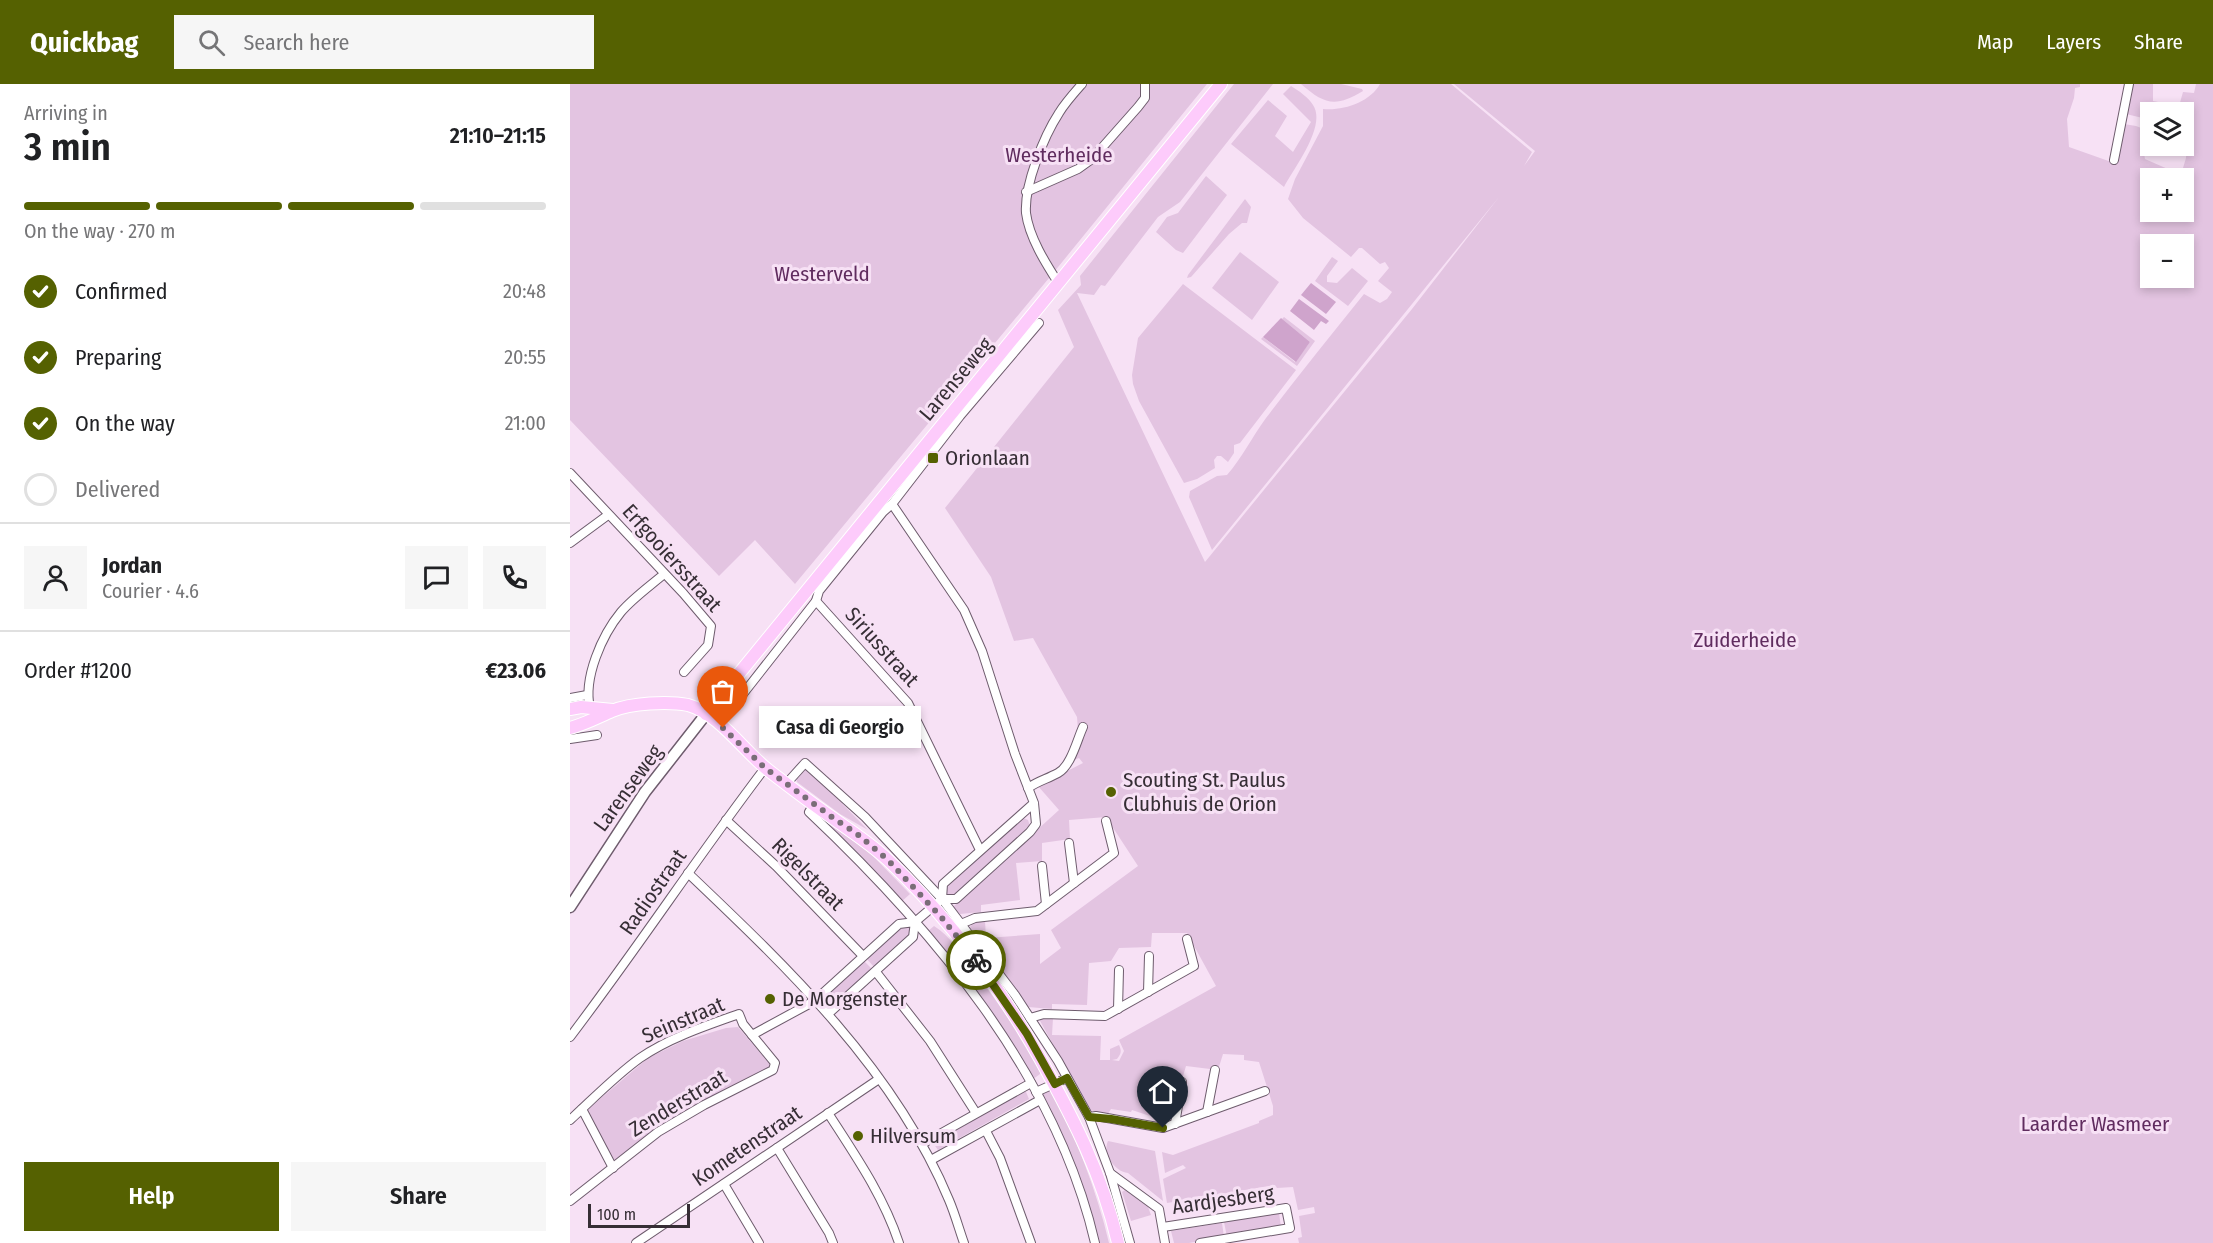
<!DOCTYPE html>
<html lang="en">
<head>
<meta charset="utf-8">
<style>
  body { margin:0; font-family:"Fira Sans Condensed",sans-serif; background:#f6f6f6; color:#202124; height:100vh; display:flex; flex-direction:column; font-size:22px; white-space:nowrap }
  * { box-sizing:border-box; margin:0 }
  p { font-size:20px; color:#757577 }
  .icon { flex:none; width:33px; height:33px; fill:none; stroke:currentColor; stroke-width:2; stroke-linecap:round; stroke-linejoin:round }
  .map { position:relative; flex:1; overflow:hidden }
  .details { display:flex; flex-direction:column; background:#fff; width:570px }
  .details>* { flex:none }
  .tools { position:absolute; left:1570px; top:18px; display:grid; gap:12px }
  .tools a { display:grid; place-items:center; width:54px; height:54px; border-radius:0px; background:#fff; box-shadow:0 3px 9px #0003; font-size:30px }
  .scale { position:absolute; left:18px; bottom:15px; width:102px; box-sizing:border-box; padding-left:6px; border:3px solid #362e35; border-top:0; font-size:16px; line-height:21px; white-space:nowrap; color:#362e35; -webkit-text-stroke:4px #f7e1f5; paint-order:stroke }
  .pin { position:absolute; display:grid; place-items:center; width:51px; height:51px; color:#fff; margin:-62px -26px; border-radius:50% 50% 50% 0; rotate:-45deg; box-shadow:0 0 6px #0007 }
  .pin .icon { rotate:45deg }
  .courier { position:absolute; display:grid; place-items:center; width:60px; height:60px; margin:-30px; border:4px solid #556101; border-radius:50%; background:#fff; color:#222; box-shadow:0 2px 8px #0007 }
  .bubble { position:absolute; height:42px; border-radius:0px; background:#fff; box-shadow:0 3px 9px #0003; font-size:20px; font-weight:600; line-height:42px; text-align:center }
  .overview em { font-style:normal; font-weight:600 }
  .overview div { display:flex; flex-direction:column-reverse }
  .overview { display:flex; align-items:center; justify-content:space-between; height:102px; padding:0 24px }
  h1 { font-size:39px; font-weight:600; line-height:45px }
  .bar { display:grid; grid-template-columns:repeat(4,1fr); gap:9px 6px; align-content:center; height:72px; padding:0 24px }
  .bar i { height:8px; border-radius:4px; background:#e0e0e0 }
  .bar .selected { background:#556101 }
  .bar p { grid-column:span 4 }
  .line { display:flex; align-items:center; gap:15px; padding:0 24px; border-top:2px solid #e0e0e0 }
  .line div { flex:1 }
  .round { display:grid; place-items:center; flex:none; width:63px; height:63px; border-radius:0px; background:#f6f6f6 }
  ol { padding:0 24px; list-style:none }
  li { display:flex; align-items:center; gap:18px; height:66px }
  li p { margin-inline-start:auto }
  li .icon { padding:6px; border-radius:50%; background:#556101; color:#fff; stroke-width:4 }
  li:last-child { color:#757577 }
  li i { width:33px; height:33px; border:3px solid #e0e0e0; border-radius:50% }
  .action { display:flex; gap:12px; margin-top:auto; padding:12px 24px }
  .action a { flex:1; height:69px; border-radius:0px; background:#556101; color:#fff; font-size:24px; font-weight:600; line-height:69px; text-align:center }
  .action a+a { background:#f6f6f6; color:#202124 }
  header { display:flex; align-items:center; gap:36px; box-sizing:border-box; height:84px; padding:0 30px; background:#556101; color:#fff }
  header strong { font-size:28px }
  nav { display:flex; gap:33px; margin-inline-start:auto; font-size:21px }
  .search { width:420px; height:54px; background:#f6f6f6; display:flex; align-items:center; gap:15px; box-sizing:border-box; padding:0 21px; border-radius:0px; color:#757577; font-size:22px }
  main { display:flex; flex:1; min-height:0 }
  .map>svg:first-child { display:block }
</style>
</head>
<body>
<header>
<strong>Quickbag</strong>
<div class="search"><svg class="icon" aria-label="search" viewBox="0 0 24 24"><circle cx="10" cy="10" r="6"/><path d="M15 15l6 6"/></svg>Search here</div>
<nav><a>Map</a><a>Layers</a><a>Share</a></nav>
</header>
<main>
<section class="details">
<div class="overview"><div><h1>3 min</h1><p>Arriving in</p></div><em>21:10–21:15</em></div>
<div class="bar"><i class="selected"></i><i class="selected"></i><i class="selected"></i><i></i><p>On the way · 270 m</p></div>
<ol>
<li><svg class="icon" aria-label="check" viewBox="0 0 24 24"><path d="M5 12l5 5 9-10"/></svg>Confirmed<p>20:48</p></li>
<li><svg class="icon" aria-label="check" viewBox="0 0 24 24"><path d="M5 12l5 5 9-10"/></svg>Preparing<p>20:55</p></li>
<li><svg class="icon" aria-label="check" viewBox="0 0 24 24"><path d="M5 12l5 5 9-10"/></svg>On the way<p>21:00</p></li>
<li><i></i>Delivered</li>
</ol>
<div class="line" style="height:108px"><a class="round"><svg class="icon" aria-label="person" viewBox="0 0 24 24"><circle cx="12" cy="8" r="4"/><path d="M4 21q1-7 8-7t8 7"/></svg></a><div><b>Jordan</b><p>Courier · 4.6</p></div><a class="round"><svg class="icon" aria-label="chat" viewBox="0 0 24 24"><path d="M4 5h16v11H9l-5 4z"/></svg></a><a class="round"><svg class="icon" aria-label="phone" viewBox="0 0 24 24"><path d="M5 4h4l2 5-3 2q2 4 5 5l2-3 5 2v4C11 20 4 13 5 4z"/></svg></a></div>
<div class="line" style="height:78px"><div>Order #1200</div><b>€23.06</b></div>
<div class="action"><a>Help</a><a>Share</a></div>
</section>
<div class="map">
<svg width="1643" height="1159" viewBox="0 0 1643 1159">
  <rect width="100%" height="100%" fill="#f7e1f5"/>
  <g fill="#e3c4e1" fill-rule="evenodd">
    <path d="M0,0H637L484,188L225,500L185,456L149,492L0,336Z"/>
    <path d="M664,0H703L610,118L588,133L535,202L531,201L524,211L507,209L635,478L842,225L929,113L642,466L619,413L620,407L647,392L657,391C672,374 682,353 696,334C728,292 761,251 794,210L810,219L817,215L822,208L808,197L819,184L815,178L810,180L792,164H789L781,173L733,134L718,115L725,95L753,42V25C774,27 800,18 810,0H881L962,68L954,82L965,67L884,0H1510V3L1505,4L1504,14L1497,35L1499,63L1547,80L1554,40L1566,42L1574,45L1572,58L1575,75L1600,86L1598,94H1581V128H1614V94H1610L1616,74L1618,44L1614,43V28H1581V36L1556,30L1560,0H1583V17L1609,22L1613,8L1624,9L1626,0H1643V1159H729L728,1154L732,1153L729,1132L745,1129L744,1123L728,1126L723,1103L707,1104L705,1101L597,1119L593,1095L616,1084L613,1081L595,1089L592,1068L603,1071L689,1039V1037L703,1031V1022L689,978L674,976V971L653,970L648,986L616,982L611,999L589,995L583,1033L562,1026L561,1028L541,1025L538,1030L519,1026L469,935L483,934L482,951L531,952L530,976H540V965L549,961C552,967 551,970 547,975L542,976L549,977L554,967L549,956L646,902L617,849H582L581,863L549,864L541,877L519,879L517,921L482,920V925L458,923L400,843L404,838L415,837L416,854L470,850V880L491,864L481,846L568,782L536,733L499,736L500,755L472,759V777L446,779L450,816L411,821V828L390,830L383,823L489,726L468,702L513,679L509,674L504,676L508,647L507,633L463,554L444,557L421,493L375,424L504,263L488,226L511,201L510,192ZM1581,160H1614V194H1581Z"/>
    <path d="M731,0H771L792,5L793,7C765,24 754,20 731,0Z"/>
    <path d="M721,2C729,7 738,13 743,21C757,42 724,84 714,103L661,60L698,16L717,32L705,52L723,68L741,38L713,10Z"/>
    <path d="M636,92L657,111L613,169L606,166L586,148L597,133L608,129Z"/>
    <path d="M675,115L681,123L677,139H672L659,150L621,193L617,194L618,191Z"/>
    <path d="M670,168L709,198L682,236L642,204Z"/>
    <path d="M762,173L768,177L757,192V198L767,199L782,184L798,197L778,222L745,197Z"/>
    <path d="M613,200L726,286L670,359L664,361V369L658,378L651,372H647L644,376L645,384L627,395L614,399L569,317L563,300L562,291L568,254Z"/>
    <path d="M714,233L745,257L727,282L691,255L693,253L725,278L740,258L712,235Z"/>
    <path d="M237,684L298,746L270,730L227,698L226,693L228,694Z"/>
    <path d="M453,734L458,736L460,742L385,812H377L374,807L376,801Z"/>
    <path d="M260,740L301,770L340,810L331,818L257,743Z"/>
    <path d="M338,841L342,848L305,884L296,874L331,842Z"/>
    <path d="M364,842C380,852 390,868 401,883C427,916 449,950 471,986L470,990L462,996L357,848Z"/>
    <path d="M293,876L303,886L269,917L266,912L264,914L268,918L264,922L255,921L253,914Z"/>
    <path d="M168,943L202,983L139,1017L129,1018L44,1076L17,1026L78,974L113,957L156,944Z"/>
    <path d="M481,1005C506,1054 526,1104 539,1159H528L509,1090L471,1010Z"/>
    <path d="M454,1008H456L459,1015L368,1066L363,1059Z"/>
    <path d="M538,1057L585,1067L593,1117L558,1089C545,1088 532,1069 538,1057Z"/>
    <path d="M555,1106L578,1123L581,1131L561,1137L552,1108Z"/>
    <path d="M709,1129L711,1143L657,1153L654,1138Z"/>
    <path d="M652,1139L654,1153L619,1159H604L601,1147Z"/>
  </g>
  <g fill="#cfa4cc">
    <path d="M741,199L766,218L756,230L731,211Z"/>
    <path d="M729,215L759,237L756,240L751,237L744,246L720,227Z"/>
    <path d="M711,234L740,258L726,278L693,253Z"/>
  </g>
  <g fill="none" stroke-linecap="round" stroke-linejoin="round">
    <g stroke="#6e5c6d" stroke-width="10">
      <g id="minor">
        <path d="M1544,76L1559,0"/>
        <path d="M456,108L508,85L522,75L568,23L575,14V0"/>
        <path d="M489,200C476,180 459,153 456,129C454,101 474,52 489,29C495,19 504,9 512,0"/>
        <path d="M0,389L113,509L141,542L138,561L114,588"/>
        <path d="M322,420L394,526L412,567L445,670L464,719L466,740L460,748L386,815H372L373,800L464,719"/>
        <path d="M0,459L38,431"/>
        <path d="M246,517L338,619L410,766"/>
        <path d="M0,614L17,611"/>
        <path d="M169,615L246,517L249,507L313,428L322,420L390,332L469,239"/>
        <path d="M20,624C13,594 32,551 51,528C63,514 80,502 94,490"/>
        <path d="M0,655L27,651"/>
        <path d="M216,700L235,679L295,733L372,815L445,911L488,977L519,1033L540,1089L560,1159"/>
        <path d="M458,704C468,697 477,695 488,689C501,682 507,656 513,643"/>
        <path d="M244,720L239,728C362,844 486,990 525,1159"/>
        <path d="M156,736L206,782L292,871"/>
        <path d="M499,759L504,799"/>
        <path d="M472,782L476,820"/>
        <path d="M118,789C218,884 325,986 379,1116C385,1130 389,1145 394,1159"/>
        <path d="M345,838L372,815"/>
        <path d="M391,840L405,834L467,827L544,769L536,737"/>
        <path d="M306,888L360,957L406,1029"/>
        <path d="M578,908L579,872"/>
        <path d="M548,925L549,886"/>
        <path d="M460,934L474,930L535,932L624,882L617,855"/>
        <path d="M0,953C67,865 128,772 195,684"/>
        <path d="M466,1008L497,994"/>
        <path d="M12,1025L43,1084"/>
        <path d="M637,1028L645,986"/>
        <path d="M258,1029C285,1071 313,1111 329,1159"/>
        <path d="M519,1033L526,1032L593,1044L695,1007"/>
        <path d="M0,1036C23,1015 45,992 70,974C99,954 135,942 169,930L173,940L182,951L239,920L252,910L329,840L345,838L343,853L258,930"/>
        <path d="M605,1040L612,998"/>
        <path d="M416,1047L430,1074L461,1159"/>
        <path d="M352,1060L461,999"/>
        <path d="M207,1064L259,1149L263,1159"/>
        <path d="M361,1076L470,1016"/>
        <path d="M540,1089L589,1125L595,1159"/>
        <path d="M154,1100L189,1159"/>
        <path d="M0,1117L88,1048L134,1021L203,986L205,979L182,951"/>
        <path d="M593,1143L716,1124L720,1144L630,1159"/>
        <path d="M66,1159L309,995"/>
      </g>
    </g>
    <g stroke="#6e5c6d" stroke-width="13">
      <path id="tertiary" d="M0,823L75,708L136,630"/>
    </g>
    <g stroke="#fff" stroke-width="14">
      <g id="primary">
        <path d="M0,625L11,623L43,626"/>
        <path d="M136,630L651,0"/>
        <path d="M0,644C15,640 28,633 42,627C61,619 98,617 118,621C148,629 174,667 198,686C220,703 241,719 264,735C282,748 301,760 318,776C379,834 430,903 471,976C505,1038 532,1090 548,1159"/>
      </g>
    </g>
    <use href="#minor" stroke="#fff" stroke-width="8"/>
    <use href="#tertiary" stroke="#fff" stroke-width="10"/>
    <use href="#primary" stroke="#fdcbfb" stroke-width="12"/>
  </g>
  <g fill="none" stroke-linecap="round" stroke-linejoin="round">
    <path stroke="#7a6d78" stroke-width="6" stroke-dasharray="0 10.8" d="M153,644L195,684L266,736L286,749L318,776L372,834L406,876"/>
    <path stroke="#556101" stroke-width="8" d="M406,876L457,950L485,1000L497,994L519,1033L541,1035L593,1044"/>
  </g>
  <g fill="#556101" stroke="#f7e1f5" stroke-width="2">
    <rect x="357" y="368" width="12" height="12" rx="3"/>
    <circle cx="541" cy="708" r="6"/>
    <circle cx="200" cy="915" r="6"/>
    <circle cx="288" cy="1052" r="6"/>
  </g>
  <g text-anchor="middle" stroke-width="6" stroke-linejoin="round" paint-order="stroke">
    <g font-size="21" fill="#602c5f" stroke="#f7e1f5">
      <text x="489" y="78">Westerheide</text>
      <text x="252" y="197">Westerveld</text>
      <text x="1175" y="563">Zuiderheide</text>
      <text x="1525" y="1047">Laarder Wasmeer</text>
    </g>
    <g font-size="21" fill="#362e35" stroke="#f7e1f5">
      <text transform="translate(386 295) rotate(-50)" y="7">Larenseweg</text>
      <text transform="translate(102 474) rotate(48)" y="7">Erfgooiersstraat</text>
      <text transform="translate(312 563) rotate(48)" y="7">Siriusstraat</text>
      <text transform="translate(58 704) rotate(-54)" y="7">Larenseweg</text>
      <text transform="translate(238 790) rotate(45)" y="7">Rigelstraat</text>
      <text transform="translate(83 808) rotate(-55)" y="7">Radiostraat</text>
      <text transform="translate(113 936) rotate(-23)" y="7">Seinstraat</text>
      <text transform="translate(108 1019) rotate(-31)" y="7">Zenderstraat</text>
      <text transform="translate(177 1062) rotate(-34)" y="7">Kometenstraat</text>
      <text transform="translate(653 1116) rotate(-8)" y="7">Aardjesberg</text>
    </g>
    <g font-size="21" fill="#362e35" stroke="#f7e1f5" text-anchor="start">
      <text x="375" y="381">Orionlaan</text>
      <text x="553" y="703">Scouting St. Paulus<tspan x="553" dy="24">Clubhuis de Orion</tspan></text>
      <text x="212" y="922">De Morgenster</text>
      <text x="300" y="1059">Hilversum</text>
    </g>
  </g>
</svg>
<div class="tools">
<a><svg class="icon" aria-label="layers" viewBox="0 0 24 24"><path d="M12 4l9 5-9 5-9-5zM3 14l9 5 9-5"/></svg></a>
<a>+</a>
<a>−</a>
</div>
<div class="scale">100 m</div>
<div class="pin" style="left:153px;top:644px;background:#ea580c"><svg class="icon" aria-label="bag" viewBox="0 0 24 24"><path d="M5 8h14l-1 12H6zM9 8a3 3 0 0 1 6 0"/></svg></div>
<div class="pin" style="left:593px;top:1044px;background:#1f2937"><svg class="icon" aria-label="home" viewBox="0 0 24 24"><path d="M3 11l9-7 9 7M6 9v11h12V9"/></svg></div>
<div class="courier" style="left:406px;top:876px"><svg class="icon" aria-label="bike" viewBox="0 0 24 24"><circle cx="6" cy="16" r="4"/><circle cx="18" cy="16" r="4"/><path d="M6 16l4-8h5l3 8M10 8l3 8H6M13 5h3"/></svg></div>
<div class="bubble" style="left:189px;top:622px;width:162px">Casa di Georgio</div>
</div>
</main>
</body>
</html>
